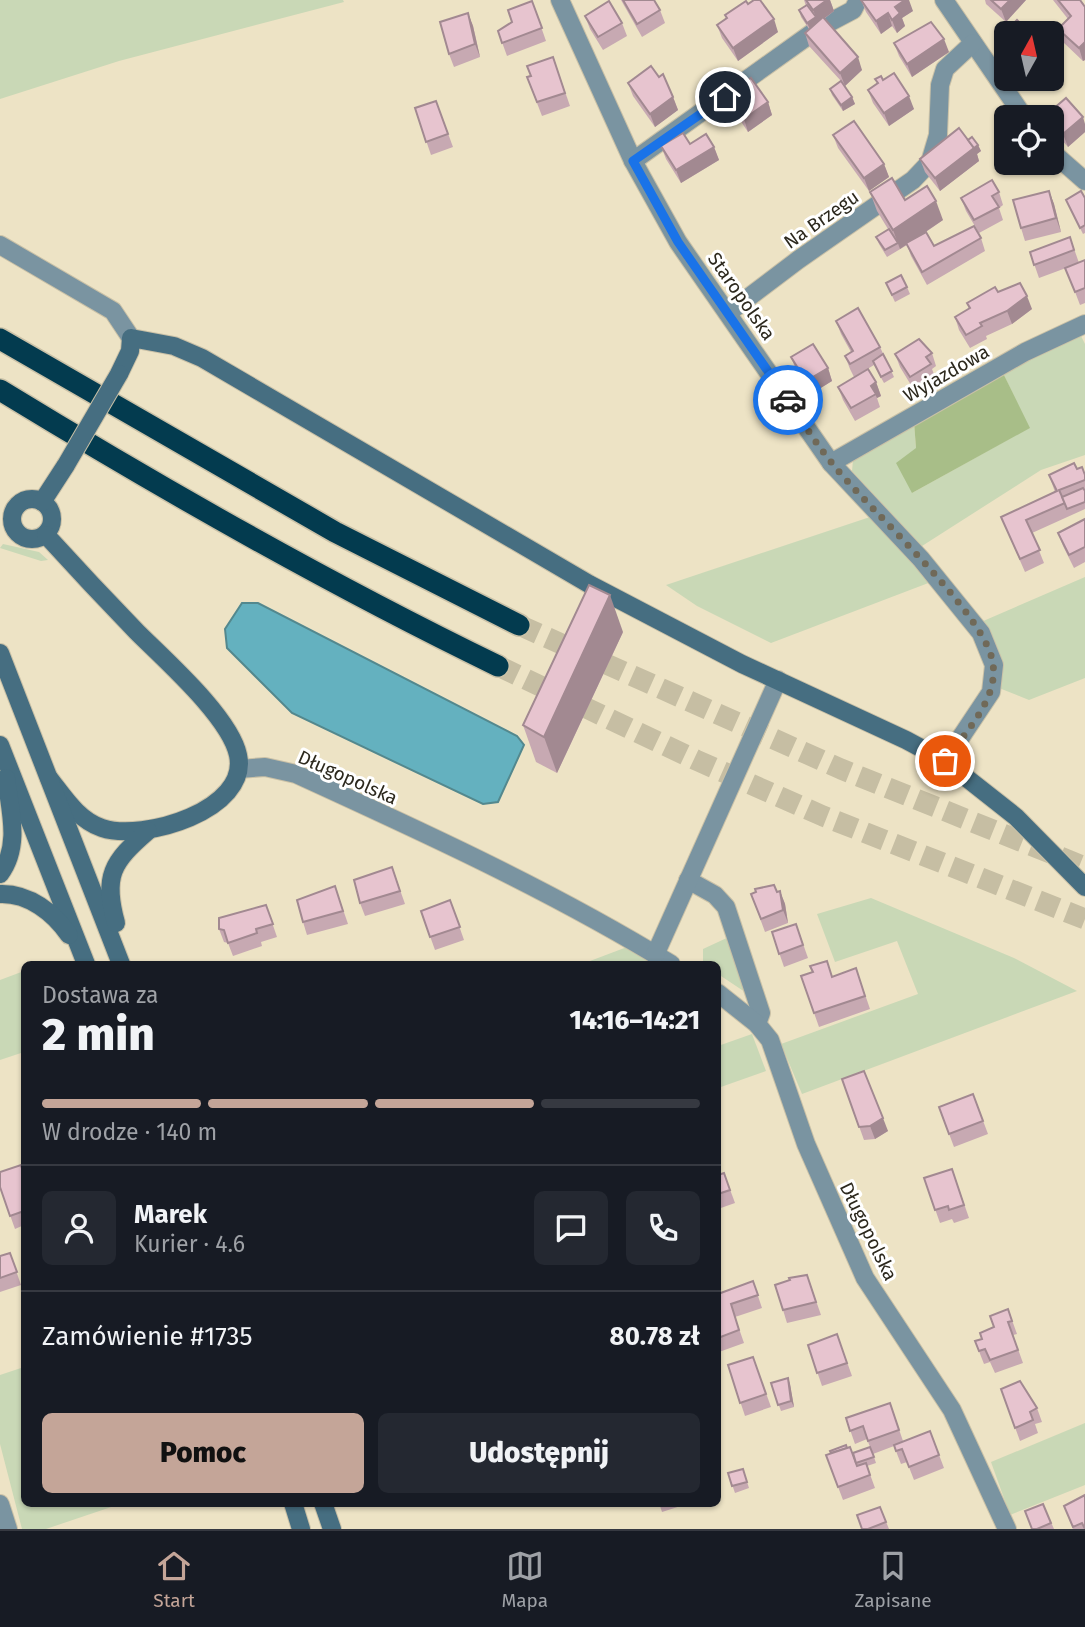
<!DOCTYPE html>
<html lang="pl">
<head>
<meta charset="utf-8">
<style>
  body { margin:0; font-family:"Fira Sans",sans-serif; background:#242831; color:#f1f3f6; height:100vh; display:flex; flex-direction:column; font-size:26px; white-space:nowrap }
  * { box-sizing:border-box; margin:0 }
  p { font-size:23px; color:#9ea1a6 }
  .icon { flex:none; width:38px; height:38px; fill:none; stroke:currentColor; stroke-width:2; stroke-linecap:round; stroke-linejoin:round }
  .map { position:relative; flex:1; overflow:hidden }
  .sheet { position:absolute; left:21px; top:961px; width:700px; height:546px; display:flex; flex-direction:column; background:#171b24; border-radius:10px; box-shadow:0 2px 5px #0004 }
  .sheet>* { flex:none }
  .needle { width:46px; rotate:8deg }
  .controls { position:absolute; left:994px; top:21px; display:grid; gap:14px }
  .controls a { display:grid; place-items:center; width:70px; height:70px; border-radius:10px; background:#171b24; box-shadow:0 2px 5px #0004; font-size:35px }
  .pin { position:absolute; display:grid; place-items:center; width:60px; height:60px; color:#fff; margin:-30px; border:4px solid #fff; border-radius:50%; box-shadow:0 2px 7px #0007 }
  .courier { position:absolute; display:grid; place-items:center; width:70px; height:70px; margin:-35px; border:5px solid #1a73e8; border-radius:50%; background:#fff; color:#222; box-shadow:0 2px 9px #0007 }
  .summary em { font-style:normal; font-weight:800 }
  .summary div { display:flex; flex-direction:column-reverse }
  .summary { display:flex; align-items:center; justify-content:space-between; height:119px; padding:0 21px }
  h1 { font-size:46px; font-weight:800; line-height:52px }
  .bar { display:grid; grid-template-columns:repeat(4,1fr); gap:10px 7px; align-content:center; height:84px; padding:0 21px }
  .bar i { height:9px; border-radius:5px; background:#363941 }
  .bar .active { background:#c4a598 }
  .bar p { grid-column:span 4 }
  .line { display:flex; align-items:center; gap:18px; padding:0 21px; border-top:2px solid #363941 }
  .line div { flex:1 }
  .round { display:grid; place-items:center; flex:none; width:74px; height:74px; border-radius:10px; background:#242831 }
  .button { display:flex; gap:14px; margin-top:auto; padding:14px 21px }
  .button a { flex:1; height:80px; border-radius:10px; background:#c4a598; color:#111; font-size:28px; font-weight:800; line-height:80px; text-align:center }
  .button a+a { background:#242831; color:#f1f3f6 }
  .dock { display:flex; justify-content:space-around; align-items:center; height:98px; border-top:2px solid #363941; background:#171b24; font-size:19px; color:#9ea1a6 }
  .dock a { display:grid; justify-items:center; gap:4px }
  .dock .active { color:#c4a598 }
  .map>svg:first-child { display:block }
</style>
</head>
<body>
<div class="map">
<svg width="1085" height="1529" viewBox="0 0 1085 1529">
  <rect width="100%" height="100%" fill="#ede3c5"/>
  <g fill="#c9d8b6">
    <path d="M0,0H343L344,2L119,61L0,99Z"/>
    <path d="M1081,336L1085,344V455L1041,470L922,546L852,471L853,460L914,422L916,448L912,493L1029,428L1003,373Z"/>
    <path d="M873,516L931,582L771,643L697,606L666,585Z"/>
    <path d="M3,544L39,552L48,560L41,561L0,548Z"/>
    <path d="M1085,577V678L1029,700L999,688C1005,662 996,644 981,622Z"/>
    <path d="M871,898L1014,958L1077,991L802,1094L781,1044L918,994L897,941L835,962L817,914Z"/>
    <path d="M731,936L745,992L718,974V964H703V949Z"/>
    <path d="M627,947L656,964H582Z"/>
    <path d="M24,971V1052L0,1060V980Z"/>
    <path d="M752,1034L766,1071L718,1088V1046Z"/>
    <path d="M24,1367V1503H123L46,1529H22L0,1444V1375Z"/>
    <path d="M1085,1423V1485L1010,1515L991,1462Z"/>
  </g>
  <path fill="#a8be88" d="M1003,373L1030,428L912,493L896,463L916,448L914,422Z"/>
  <path fill="#64b1bf" stroke="#53888e" stroke-width="2" d="M242,603H258L517,736L524,745L498,802L483,804L292,713L227,648L225,629Z"/>
  <g fill="none" stroke-linecap="round" stroke-linejoin="round">
    <g stroke="#c6bea3" stroke-width="21" stroke-dasharray="21 10" stroke-linecap="butt">
      <path d="M519,625L841,769L1085,867"/>
      <path d="M498,666L696,760L823,816L1085,919"/>
    </g>
    <g stroke="#cac1a7" stroke-width="20">
      <g id="street">
        <path d="M560,0L633,161L678,242L831,463L921,559L981,633L994,665L991,692L945,761"/>
        <path d="M944,0L1024,117"/>
        <path d="M1052,152L1085,181"/>
        <path d="M633,161L819,28L853,10L858,0"/>
        <path d="M0,245L113,311L131,338"/>
        <path d="M728,313L798,260L913,180L930,162L938,135L940,85L945,69L973,43"/>
        <path d="M831,463L1025,352L1085,324"/>
        <path d="M239,769L265,767L296,774C423,832 552,891 671,964"/>
        <path d="M688,880L715,895L726,907L761,1013L757,1024"/>
        <path d="M655,955L778,680"/>
        <path d="M718,993L757,1024L770,1040L806,1144L865,1278L952,1410L1007,1529"/>
        <path d="M0,1504L8,1529"/>
      </g>
    </g>
    <g stroke="#cac1a7" stroke-width="20">
      <g id="secondary">
        <path d="M119,374L130,351L131,338L174,346L202,358L589,584L742,664L906,740L945,761L1016,817L1085,887"/>
        <circle cx="32" cy="519" r="20"/>
        <path d="M42,502L66,465"/>
        <path d="M46,535C76,568 106,600 137,632C165,660 230,717 238,755C250,810 143,842 102,828C78,820 64,797 49,778"/>
        <path d="M0,653L121,964"/>
        <path d="M0,745L86,964"/>
        <path d="M0,874C21,846 10,810 6,778"/>
        <path d="M0,894C29,893 54,913 69,935"/>
        <path d="M116,923C103,876 112,862 148,831"/>
        <path d="M293,1503L301,1529"/>
        <path d="M323,1503L332,1529"/>
      </g>
    </g>
    <g stroke="#cac1a7" stroke-width="24">
      <g id="highway">
        <path d="M0,339L335,532L519,625"/>
        <path d="M0,390C162,489 327,583 498,666"/>
      </g>
    </g>
    <use href="#street" stroke="#7a94a1" stroke-width="18"/>
    <use href="#secondary" stroke="#466e81" stroke-width="18"/>
    <use href="#highway" stroke="#033b4f" stroke-width="21"/>
    <g stroke="#cac1a7" stroke-width="20" stroke-linecap="butt">
      <path id="secondary-bridge" d="M66,465L119,374"/>
    </g>
    <use href="#secondary-bridge" stroke="#466e81" stroke-width="18"/>
  </g>
  <g fill="#c7a9b2">
    <path d="M621,0H654L660,10L665,23L642,37Z"/>
    <path d="M804,0H830L834,11L824,19L862,70L845,86L852,97L855,104L843,111L832,95L830,89L841,81L809,46L805,33L809,29L801,17L799,10L806,6Z"/>
    <path d="M861,0L913,11L902,18L905,26L897,33L892,26L881,34L866,12Z"/>
    <path d="M985,0H1026L1006,22L986,4Z"/>
    <path d="M1053,0H1080L1085,7V60L1083,61L1063,42L1058,29L1068,19Z"/>
    <path d="M532,1L546,41L507,56L498,31L512,22Z"/>
    <path d="M748,4L778,32L738,61L722,38L717,25L726,19L725,15Z"/>
    <path d="M468,13L473,26L480,57L454,67L449,54Z"/>
    <path d="M585,16L622,23L627,36L603,50L590,29Z"/>
    <path d="M1006,33V57L1002,53L997,40Z"/>
    <path d="M894,43L949,52L912,77L899,56Z"/>
    <path d="M553,57L570,106L542,116L527,77Z"/>
    <path d="M875,79L883,80L914,109L889,126L873,103L868,90L877,84Z"/>
    <path d="M628,83L673,97L678,110L655,127L633,96Z"/>
    <path d="M727,95L768,102L772,115L748,132L732,108Z"/>
    <path d="M436,101L453,147L431,155L415,108Z"/>
    <path d="M1046,115L1085,124V132L1068,147L1052,129V117H1047Z"/>
    <path d="M833,135L884,164L889,177L869,191L838,148Z"/>
    <path d="M968,140L978,145L981,151L977,154L979,161L940,191L925,172L920,159Z"/>
    <path d="M690,144L714,147L719,160L681,183L666,159L661,146Z"/>
    <path d="M1049,191L1054,204L1061,232L1025,241L1021,228Z"/>
    <path d="M870,192L905,200L943,220L923,234L934,246L981,238L985,251L927,285L911,256L907,245L887,257L879,244L876,237L888,229L877,211Z"/>
    <path d="M999,192L1003,205L999,208L1003,220L979,233L966,211L961,198Z"/>
    <path d="M1085,198V233L1083,234L1066,200Z"/>
    <path d="M1070,237L1079,263L1085,260V303L1080,305L1066,268L1039,278L1030,252Z"/>
    <path d="M886,283L907,287L910,294L895,302Z"/>
    <path d="M998,292L1032,309L1012,324L986,336L987,339L970,348L959,330L955,317L969,309L967,303Z"/>
    <path d="M836,321L880,347L894,377L884,383L874,365L854,377L850,369L845,356L851,352L841,334Z"/>
    <path d="M932,353L936,366L932,369L935,377L914,390L900,367L895,354Z"/>
    <path d="M791,357L828,368L832,381L811,394L796,370Z"/>
    <path d="M876,382L881,396L877,398L880,407L855,421L843,400L838,387Z"/>
    <path d="M1077,469L1085,475V509L1032,533L1044,563L1025,572L1001,517L1055,492L1049,475Z"/>
    <path d="M1085,519V562L1074,568L1063,546L1058,533Z"/>
    <path d="M623,632L557,773L536,762L523,725Z"/>
    <path d="M392,867L405,904L365,916L360,903Z"/>
    <path d="M335,886L348,924L307,935L303,922Z"/>
    <path d="M780,891L785,904L788,923L765,932L751,894L777,892Z"/>
    <path d="M450,900L464,940L435,950L421,911Z"/>
    <path d="M266,905L277,937L261,942L262,946L233,956L228,943L224,942L219,929Z"/>
    <path d="M796,924L808,958L784,967L772,932Z"/>
    <path d="M856,968L870,1009L819,1027L801,976L832,977Z"/>
    <path d="M842,1079L888,1131L875,1139L864,1140Z"/>
    <path d="M973,1094L988,1134L954,1147L939,1107Z"/>
    <path d="M952,1169L969,1218L954,1223L952,1219L940,1223L924,1178Z"/>
    <path d="M724,1173L735,1203L718,1209V1175Z"/>
    <path d="M24,1176V1225L15,1229L0,1187Z"/>
    <path d="M10,1253L21,1285L0,1292V1256Z"/>
    <path d="M807,1275L821,1315L787,1323L783,1310Z"/>
    <path d="M753,1281L762,1308L735,1317L744,1343L719,1352L718,1349V1294Z"/>
    <path d="M1008,1309L1017,1334L1013,1335L1023,1363L995,1373L990,1362L984,1364L975,1341L982,1339L994,1327Z"/>
    <path d="M837,1334L852,1376L822,1386L808,1345Z"/>
    <path d="M753,1357L771,1407L745,1416L728,1365Z"/>
    <path d="M788,1378L790,1384L794,1407L781,1411L771,1383Z"/>
    <path d="M1001,1389L1037,1408L1042,1422L1035,1424L1038,1433L1020,1441Z"/>
    <path d="M890,1403L903,1441L930,1431L944,1468L914,1480L907,1462L901,1464L894,1446L873,1454L876,1463L867,1466L875,1488L843,1500L826,1455L847,1448L853,1453L870,1447L867,1439L855,1444L846,1418Z"/>
    <path d="M743,1469L749,1488L735,1493L728,1473Z"/>
    <path d="M1085,1495V1529H1073L1064,1506Z"/>
    <path d="M659,1503H690L662,1512Z"/>
    <path d="M1043,1504L1054,1529H1032L1025,1511Z"/>
    <path d="M880,1507L889,1529H862Z"/>
  </g>
  <g fill="#a28991">
    <path d="M827,0H830L834,11L810,29L807,23L816,17L813,10Z"/>
    <path d="M905,0H909L913,11L902,18L905,26L897,33L892,20L895,7Z"/>
    <path d="M1010,0H1026L1006,22L1001,9Z"/>
    <path d="M468,13L473,26L480,57L475,44Z"/>
    <path d="M888,13L892,26L881,34L876,21Z"/>
    <path d="M774,19L778,32L738,61L733,48Z"/>
    <path d="M944,39L949,52L912,77L907,64Z"/>
    <path d="M1085,42V60L1083,61L1079,48Z"/>
    <path d="M858,57L862,70L845,86L840,73Z"/>
    <path d="M909,96L914,109L889,126L884,113Z"/>
    <path d="M673,97L678,110L655,127L650,114Z"/>
    <path d="M852,97L855,104L843,111L841,105Z"/>
    <path d="M768,102L772,115L748,132L744,119Z"/>
    <path d="M1083,117L1085,124V132L1068,147L1063,134Z"/>
    <path d="M978,145L981,151L977,154L979,161L940,191L935,178Z"/>
    <path d="M714,147L719,160L681,183L676,170Z"/>
    <path d="M884,164L889,177L869,191L864,178Z"/>
    <path d="M1049,191L1054,204L1061,232L1056,218Z"/>
    <path d="M936,201L943,220L900,249L893,230Z"/>
    <path d="M1027,296L1032,309L1012,324L1007,311Z"/>
    <path d="M828,368L832,381L811,394L806,381Z"/>
    <path d="M876,382L881,396L877,398L871,386Z"/>
    <path d="M610,595L623,632L557,773L544,737Z"/>
    <path d="M780,891L785,904L788,923L783,910Z"/>
    <path d="M883,1118L888,1131L875,1139L870,1126Z"/>
    <path d="M788,1378L790,1384L794,1407L791,1401Z"/>
  </g>
  <g fill="#e7c4cf" stroke="#a28991" stroke-width="2">
    <path d="M623,0H654L660,10L637,24Z"/>
    <path d="M754,0H760L774,19L733,48L717,25L727,18L725,15L746,1L748,4Z"/>
    <path d="M806,0H827L813,10Z"/>
    <path d="M861,0H905L895,7L900,13L892,20L888,13L876,21Z"/>
    <path d="M991,0H1010L1001,9Z"/>
    <path d="M1058,0H1080L1085,7V42L1079,48L1058,29L1071,16Z"/>
    <path d="M532,1L542,28L502,43L498,31L512,22L508,10Z"/>
    <path d="M609,1L622,23L598,37L585,16Z"/>
    <path d="M807,5L816,17L807,23L799,10Z"/>
    <path d="M468,13L475,44L449,54L440,22Z"/>
    <path d="M823,17L858,57L840,73L805,33Z"/>
    <path d="M1017,20L1030,33H1006V49L997,40Z"/>
    <path d="M931,22L944,39L907,64L894,43Z"/>
    <path d="M553,57L565,93L537,102L527,77L531,76L527,66Z"/>
    <path d="M651,66L659,77L663,74L673,97L650,114L628,83Z"/>
    <path d="M894,73L909,96L884,113L868,90L878,83L875,79L881,76L883,80Z"/>
    <path d="M751,78L768,102L744,119L727,95Z"/>
    <path d="M841,81L852,97L841,105L830,89Z"/>
    <path d="M1066,98L1083,117L1063,134L1052,121V117H1048L1046,115Z"/>
    <path d="M436,101L448,134L426,142L415,108Z"/>
    <path d="M854,121L884,164L864,178L833,135Z"/>
    <path d="M959,128L974,148L935,178L920,159Z"/>
    <path d="M683,133L690,144L706,134L714,147L676,170L661,146Z"/>
    <path d="M972,137L978,145L974,148L968,140Z"/>
    <path d="M892,178L905,200L927,186L936,201L893,230L870,192Z"/>
    <path d="M992,180L999,192L992,196L999,207L974,220L961,198Z"/>
    <path d="M1049,191L1056,218L1021,228L1013,200Z"/>
    <path d="M1081,191L1085,198V225L1080,228L1066,200Z"/>
    <path d="M974,226L981,238L922,272L906,243L926,232L934,246Z"/>
    <path d="M889,229L898,243L885,250L876,237Z"/>
    <path d="M1070,237L1074,250L1034,265L1030,252Z"/>
    <path d="M1085,260V288L1075,292L1065,268Z"/>
    <path d="M901,275L907,287L892,295L886,283Z"/>
    <path d="M1020,283L1027,296L1007,311L980,323L982,326L966,335L955,317L970,308L967,303L995,287L998,292Z"/>
    <path d="M858,308L880,347L850,364L845,356L853,351L836,321Z"/>
    <path d="M919,339L932,353L926,357L931,364L910,377L895,354Z"/>
    <path d="M813,344L828,368L806,381L791,357Z"/>
    <path d="M883,354L892,371L881,377L873,361Z"/>
    <path d="M868,369L876,382L871,386L876,394L851,408L838,387Z"/>
    <path d="M1074,463L1077,469L1082,467L1085,475V480L1059,490L1065,503L1026,520L1040,550L1020,559L1001,517L1057,491L1049,475Z"/>
    <path d="M1083,488L1085,491V502L1067,509L1062,497Z"/>
    <path d="M1085,519V547L1069,555L1058,533Z"/>
    <path d="M589,585L610,595L544,737L523,725Z"/>
    <path d="M392,867L400,891L360,903L354,880Z"/>
    <path d="M774,885L777,892L780,891L783,910L761,919L751,894L756,892L755,889Z"/>
    <path d="M335,886L343,911L303,922L297,900Z"/>
    <path d="M450,900L460,927L430,937L421,911Z"/>
    <path d="M266,905L273,924L256,929L257,933L228,943L224,930L219,929V918Z"/>
    <path d="M796,924L803,945L779,954L772,932Z"/>
    <path d="M827,961L832,977L856,968L865,996L814,1013L801,976L813,972L810,966Z"/>
    <path d="M864,1071L883,1118L870,1126L859,1127L842,1079Z"/>
    <path d="M973,1094L983,1121L949,1134L939,1107Z"/>
    <path d="M21,1165L24,1176V1211L10,1216L0,1187V1172Z"/>
    <path d="M952,1169L964,1205L949,1210L948,1206L935,1210L924,1178Z"/>
    <path d="M724,1173L730,1190L718,1194V1175Z"/>
    <path d="M10,1253L17,1272L0,1278V1256Z"/>
    <path d="M807,1275L816,1302L783,1310L775,1285L790,1280L789,1278Z"/>
    <path d="M753,1281L758,1295L731,1304L739,1330L718,1338V1294Z"/>
    <path d="M1008,1309L1012,1321L1008,1322L1018,1350L990,1360L985,1349L979,1351L975,1341L982,1339L980,1333L994,1327L990,1316Z"/>
    <path d="M837,1334L847,1363L817,1373L808,1345Z"/>
    <path d="M753,1357L766,1394L740,1403L728,1365Z"/>
    <path d="M788,1378L791,1401L778,1405L771,1383Z"/>
    <path d="M1020,1381L1037,1408L1030,1412L1033,1420L1015,1428L1001,1389Z"/>
    <path d="M890,1403L899,1430L868,1441L863,1426L850,1431L846,1418Z"/>
    <path d="M930,1431L939,1455L909,1467L902,1449L896,1451L894,1445Z"/>
    <path d="M846,1445L847,1448L831,1453L830,1451Z"/>
    <path d="M850,1447L857,1466L866,1463L870,1475L838,1487L826,1455Z"/>
    <path d="M870,1447L874,1457L856,1463L853,1453Z"/>
    <path d="M743,1469L747,1482L732,1486L728,1473Z"/>
    <path d="M1085,1495V1529L1082,1523L1073,1527L1064,1506Z"/>
    <path d="M1043,1504L1051,1523L1037,1529H1032L1025,1511Z"/>
    <path d="M880,1507L886,1522L868,1529H862L857,1515Z"/>
  </g>
  <g fill="none" stroke-linecap="round" stroke-linejoin="round">
    <path stroke="#706958" stroke-width="7" stroke-dasharray="0 12.6" d="M788,400C802,421 815,442 831,462C865,506 987,614 993,664C998,701 964,733 945,761"/>
    <path stroke="#1a73e8" stroke-width="9" d="M725,97L633,161L678,242L788,400"/>
  </g>
  <g text-anchor="middle" stroke-width="6" stroke-linejoin="round" paint-order="stroke">
    <g font-size="19" fill="#2c281d" stroke="#fff">
      <text transform="translate(821 219) rotate(-35)" y="7">Na Brzegu</text>
      <text transform="translate(742 296) rotate(55)" y="7">Staropolska</text>
      <text transform="translate(946 373) rotate(-30)" y="7">Wyjazdowa</text>
      <text transform="translate(348 777) rotate(24)" y="7">Długopolska</text>
      <text transform="translate(869 1231) rotate(64)" y="7">Długopolska</text>
    </g>
  </g>
</svg>
<div class="controls">
<a><svg class="needle" viewBox="-14 -14 28 28"><path d="M0-13l5 13h-10z" fill="#e53935"/><path d="M0 13l5-13h-10z" fill="#9ea1a6"/></svg></a>
<a><svg class="icon" aria-label="locate" viewBox="0 0 24 24"><circle cx="12" cy="12" r="6"/><path d="M12 2v4M12 18v4M2 12h4M18 12h4"/></svg></a>
</div>
<div class="pin" style="left:945px;top:761px;background:#ea580c"><svg class="icon" aria-label="bag" viewBox="0 0 24 24"><path d="M5 8h14l-1 12H6zM9 8a3 3 0 0 1 6 0"/></svg></div>
<div class="pin" style="left:725px;top:97px;background:#1f2937"><svg class="icon" aria-label="home" viewBox="0 0 24 24"><path d="M3 11l9-7 9 7M6 9v11h12V9"/></svg></div>
<div class="courier" style="left:788px;top:400px"><svg class="icon" aria-label="car" viewBox="0 0 24 24"><path d="M5 17H2v-5l4-1 3-4h7l3 4 3 1v5h-3M9 17h6M6 11h13"/><circle cx="7" cy="17" r="2"/><circle cx="17" cy="17" r="2"/></svg></div>
<section class="sheet">
<div class="summary"><div><h1>2 min</h1><p>Dostawa za</p></div><em>14:16–14:21</em></div>
<div class="bar"><i class="active"></i><i class="active"></i><i class="active"></i><i></i><p>W drodze · 140 m</p></div>
<div class="line" style="height:126px"><a class="round"><svg class="icon" aria-label="person" viewBox="0 0 24 24"><circle cx="12" cy="8" r="4"/><path d="M4 21q1-7 8-7t8 7"/></svg></a><div><b>Marek</b><p>Kurier · 4.6</p></div><a class="round"><svg class="icon" aria-label="chat" viewBox="0 0 24 24"><path d="M4 5h16v11H9l-5 4z"/></svg></a><a class="round"><svg class="icon" aria-label="phone" viewBox="0 0 24 24"><path d="M5 4h4l2 5-3 2q2 4 5 5l2-3 5 2v4C11 20 4 13 5 4z"/></svg></a></div>
<div class="line" style="height:91px"><div>Zamówienie #1735</div><b>80.78 zł</b></div>
<div class="button"><a>Pomoc</a><a>Udostępnij</a></div>
</section>
</div>
<nav class="dock">
<a class="active"><svg class="icon" aria-label="home" viewBox="0 0 24 24"><path d="M3 11l9-7 9 7M6 9v11h12V9"/></svg>Start</a>
<a><svg class="icon" aria-label="map" viewBox="0 0 24 24"><path d="M3 6l6-2 6 2 6-2v14l-6 2-6-2-6 2zM9 4v14M15 6v14"/></svg>Mapa</a>
<a><svg class="icon" aria-label="saved" viewBox="0 0 24 24"><path d="M7 4h10v16l-5-4-5 4z"/></svg>Zapisane</a>
</nav>
</body>
</html>
